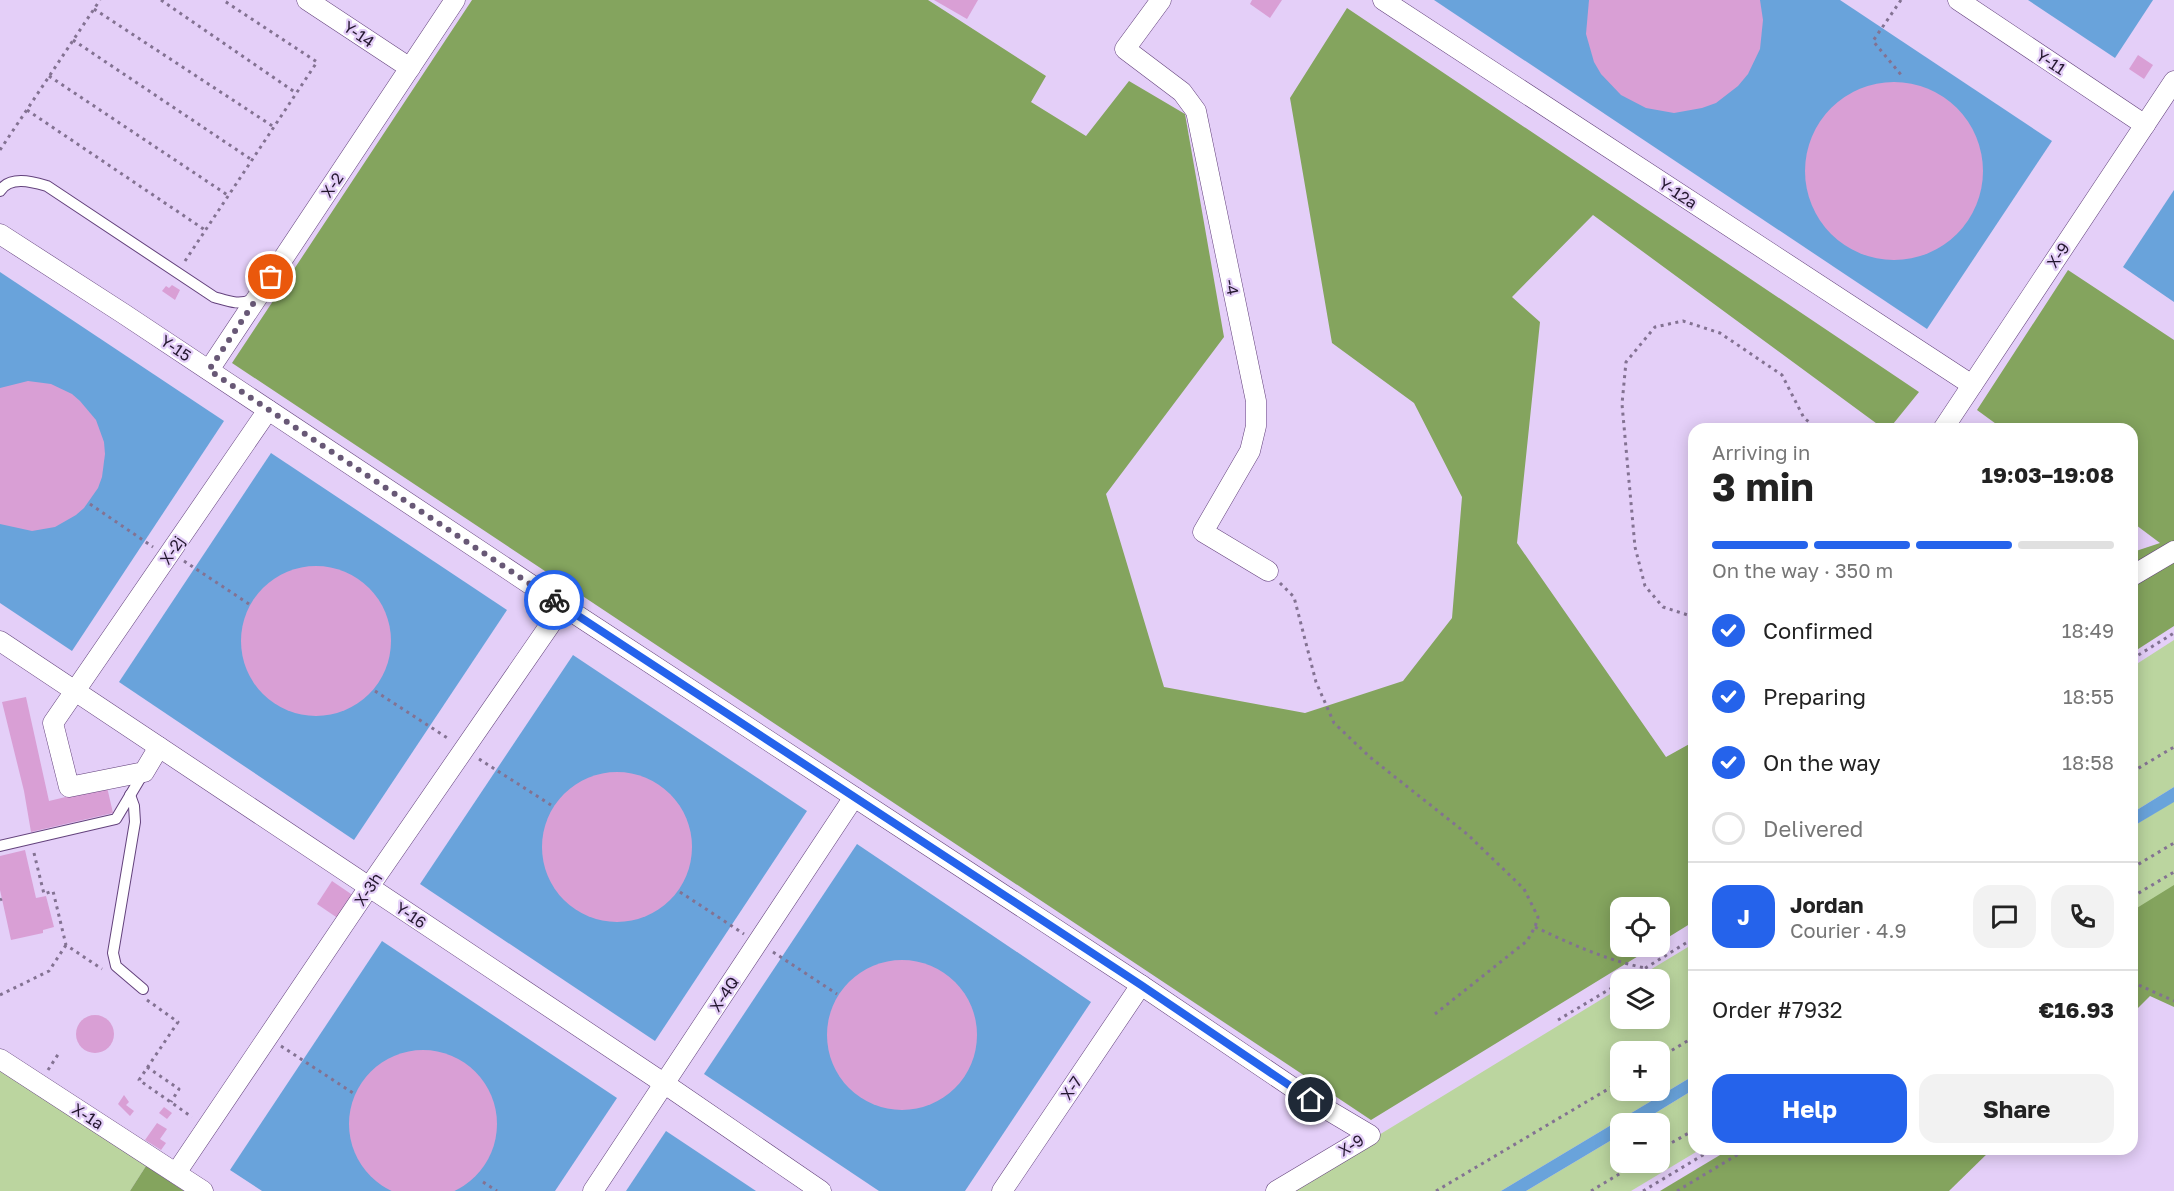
<!DOCTYPE html>
<html lang="en">
<head>
<meta charset="utf-8">
<style>
  body { margin:0; font-family:"Golos Text",sans-serif; background:#f2f2f2; color:#222; height:100vh; display:flex; flex-direction:column; font-size:22px; white-space:nowrap }
  * { box-sizing:border-box; margin:0 }
  p { font-size:20px; color:#767676 }
  .icon { flex:none; width:33px; height:33px; fill:none; stroke:currentColor; stroke-width:2; stroke-linecap:round; stroke-linejoin:round }
  .map { position:relative; flex:1; overflow:hidden }
  .drawer { position:absolute; left:1688px; top:423px; width:450px; height:732px; display:flex; flex-direction:column; background:#fff; border-radius:18px; box-shadow:0 3px 15px #0003 }
  .drawer>* { flex:none }
  .tools { position:absolute; left:1610px; top:897px; display:grid; gap:12px }
  .tools a { display:grid; place-items:center; width:60px; height:60px; border-radius:12px; background:#fff; box-shadow:0 3px 15px #0003; font-size:30px }
  .pin { position:absolute; display:grid; place-items:center; width:51px; height:51px; color:#fff; margin:-26px; border:3px solid #fff; border-radius:50%; box-shadow:0 2px 6px #0007 }
  .courier { position:absolute; display:grid; place-items:center; width:60px; height:60px; margin:-30px; border:4px solid #2563eb; border-radius:50%; background:#fff; color:#222; box-shadow:0 2px 8px #0007 }
  .head em { font-style:normal; font-weight:700 }
  .head div { display:flex; flex-direction:column-reverse }
  .head { display:flex; align-items:center; justify-content:space-between; height:102px; padding:0 24px }
  h1 { font-size:39px; font-weight:700; line-height:45px }
  .bar { display:grid; grid-template-columns:repeat(4,1fr); gap:9px 6px; align-content:center; height:72px; padding:0 24px }
  .bar i { height:8px; border-radius:4px; background:#e0e0e0 }
  .bar .current { background:#2563eb }
  .bar p { grid-column:span 4 }
  .line { display:flex; align-items:center; gap:15px; padding:0 24px; border-top:2px solid #e0e0e0 }
  .line div { flex:1 }
  .round { display:grid; place-items:center; flex:none; width:63px; height:63px; border-radius:18px; background:#f2f2f2 }
  ol { padding:0 24px; list-style:none }
  li { display:flex; align-items:center; gap:18px; height:66px }
  li p { margin-inline-start:auto }
  li .icon { padding:6px; border-radius:50%; background:#2563eb; color:#fff; stroke-width:4 }
  li:last-child { color:#767676 }
  li i { width:33px; height:33px; border:3px solid #e0e0e0; border-radius:50% }
  .action { display:flex; gap:12px; margin-top:auto; padding:12px 24px }
  .action a { flex:1; height:69px; border-radius:18px; background:#2563eb; color:#fff; font-size:24px; font-weight:700; line-height:69px; text-align:center }
  .action a+a { background:#f2f2f2; color:#222 }
  .map>svg:first-child { display:block }
</style>
</head>
<body>
<div class="map">
<svg width="2174" height="1191" viewBox="0 0 2174 1191">
  <rect width="100%" height="100%" fill="#e4cff8"/>
  <g fill="#bbd59f" fill-rule="evenodd">
    <path d="M2174,640V787L2132,813V667Z"/>
    <path d="M2174,801V961L2132,943V827Z"/>
    <path d="M1693,944V1076L1501,1191H1287L1620,988V1018H1659V980L1635,979ZM1620,1052H1659V1090H1620Z"/>
    <path d="M0,1066L146,1166L130,1191H0Z"/>
    <path d="M1693,1090L1694,1149H1701L1631,1191H1526L1620,1135V1162H1659V1124L1639,1123Z"/>
  </g>
  <g fill="#84a45e">
    <path d="M472,0H928L1046,76L1031,102L1086,136L1129,81L1185,114L1224,337L1106,494L1164,687L1305,713L1403,681L1452,618L1462,497L1414,403L1332,343L1290,98L1347,8L1919,392L1889,429H1884L1593,215L1512,297L1540,322L1517,543L1666,757L1693,742V922L1659,943V908H1620V946L1653,947L1371,1120L232,363Z"/>
    <path d="M2068,270L2174,340V626L2132,653V548L2136,551L2160,543L2132,522V429H2003L1977,410Z"/>
    <path d="M2174,885V1007L2150,996L2132,1014V911Z"/>
    <path d="M1730,1149H1992L1949,1191H1660Z"/>
    <path d="M146,1166L184,1191H130Z"/>
  </g>
  <g fill="#69a3db">
    <path d="M1434,0H1840L2052,141L1927,329Z"/>
    <path d="M2028,0H2153L2115,58Z"/>
    <path d="M2174,190V302L2123,267Z"/>
    <path d="M0,272L224,421L72,651L0,603Z"/>
    <path d="M271,453L507,610L354,840L119,682Z"/>
    <path d="M573,655L807,811L655,1041L420,884Z"/>
    <path d="M2174,787V802L2132,827V813Z"/>
    <path d="M857,844L1091,1002L965,1191H879L704,1074Z"/>
    <path d="M382,941L617,1098L555,1191H262L230,1170Z"/>
    <path d="M1693,1076V1090L1639,1123L1620,1124V1135L1526,1191H1501Z"/>
    <path d="M666,1131L756,1191H626Z"/>
  </g>
  <g fill="#d99fd5">
    <path d="M934,0H978L967,19Z"/>
    <path d="M1252,0H1282L1270,18L1250,4Z"/>
    <path d="M1589,0H1760L1763,20L1760,49L1748,74L1738,86L1716,103L1702,108L1674,113L1646,108L1621,95L1601,74L1594,62L1586,34Z"/>
    <path d="M2138,55L2153,65L2144,79L2129,69Z"/>
    <circle cx="1894" cy="171" r="89"/>
    <path d="M172,285L180,290L175,300L162,291L166,286L169,288Z"/>
    <path d="M28,381L51,384L72,394L80,401L96,420L104,442L105,454L102,477L98,488L84,508L76,515L55,527L32,531L0,524V388Z"/>
    <circle cx="316" cy="641" r="75"/>
    <path d="M26,697L49,801L107,787L113,813L31,832L24,791L2,702Z"/>
    <circle cx="617" cy="847" r="75"/>
    <path d="M25,850L36,898L46,896L54,927L43,930V933L11,940L0,890V856Z"/>
    <path d="M332,881L354,896L339,919L317,904Z"/>
    <circle cx="902" cy="1035" r="75"/>
    <circle cx="95" cy="1034" r="19"/>
    <circle cx="423" cy="1124" r="74"/>
    <path d="M124,1095L129,1102L126,1105L134,1111L130,1116L118,1104Z"/>
    <path d="M164,1107L172,1113L167,1119L159,1113Z"/>
    <path d="M157,1123L167,1129L160,1139L166,1143L161,1150L145,1140Z"/>
  </g>
  <g fill="none" stroke-linecap="round" stroke-linejoin="round">
    <g stroke="#63427c" stroke-width="12">
      <g id="lane">
        <path d="M0,191C10,175 33,182 47,186L214,297C228,301 239,306 253,299"/>
        <path d="M130,795L134,806L135,822L113,953L116,966L143,989"/>
        <path d="M0,846L116,819L144,772"/>
      </g>
    </g>
    <g stroke="#63427c" stroke-width="21">
      <g id="street">
        <path d="M307,0L410,68"/>
        <path d="M1161,0L1125,49L1182,92L1196,111L1256,401V426L1250,451L1203,532L1268,571"/>
        <path d="M1383,0L1972,385"/>
        <path d="M1958,0L2145,125"/>
        <path d="M0,234L124,314L563,606L1141,985L1311,1100L1370,1135L1276,1191"/>
        <path d="M209,370L455,0"/>
        <path d="M1943,429L2174,81"/>
        <path d="M2132,576L2174,551"/>
        <path d="M0,641L665,1084L821,1191"/>
        <path d="M159,747L144,772L69,787L53,723L268,410"/>
        <path d="M0,1059L203,1191"/>
        <path d="M176,1173L369,887L563,606"/>
        <path d="M593,1191L854,797"/>
        <path d="M1002,1191L1141,985"/>
      </g>
    </g>
    <g stroke="#837292" stroke-width="3" stroke-dasharray="3 4.5" stroke-linecap="butt">
      <path d="M161,0L296,93"/>
      <path d="M1901,0L1873,41L1902,76"/>
      <path d="M94,9L274,127"/>
      <path d="M73,40L252,160"/>
      <path d="M49,76L229,196"/>
      <path d="M27,110L205,230"/>
      <path d="M0,150L100,0"/>
      <path d="M185,261L317,62L223,0"/>
      <path d="M90,504L153,547"/>
      <path d="M184,561L249,604"/>
      <path d="M1280,583L1294,597L1316,682L1334,723L1371,758L1467,834L1524,889L1538,917L1535,927L1527,941L1435,1014"/>
      <path d="M1694,617L1663,607L1645,586L1635,547L1622,404L1626,362L1655,327L1683,321L1720,333L1782,375L1804,418L1818,429"/>
      <path d="M2132,659L2174,633"/>
      <path d="M375,691L449,739"/>
      <path d="M479,759L551,805"/>
      <path d="M2132,772L2174,747"/>
      <path d="M34,853L44,894L53,891L66,945L102,969"/>
      <path d="M2132,868L2174,843"/>
      <path d="M680,892L744,934"/>
      <path d="M2132,897L2174,872"/>
      <path d="M0,900L2,899"/>
      <path d="M1535,927C1571,944 1606,960 1645,968"/>
      <path d="M773,952L837,994"/>
      <path d="M1626,980L1694,938"/>
      <path d="M2132,982L2174,1001"/>
      <path d="M0,995L49,971L66,945"/>
      <path d="M147,1000L178,1022L139,1080L192,1117"/>
      <path d="M1558,1020L1620,983"/>
      <path d="M281,1046L353,1093"/>
      <path d="M1659,1058L1694,1037"/>
      <path d="M147,1067L179,1089L171,1102"/>
      <path d="M48,1070L59,1053"/>
      <path d="M1659,1150L1694,1130"/>
      <path d="M483,1182L497,1191"/>
      <path d="M1436,1191L1620,1082"/>
      <path d="M1591,1191L1639,1162"/>
      <path d="M1643,1191L1713,1149"/>
      <path d="M1677,1191L1747,1149"/>
    </g>
    <use href="#lane" stroke="#fff" stroke-width="10"/>
    <use href="#street" stroke="#fff" stroke-width="20"/>
  </g>
  <g fill="none" stroke-linecap="round" stroke-linejoin="round">
    <path stroke="#685876" stroke-width="6" stroke-dasharray="0 10.8" d="M271,277L209,370L554,600"/>
    <path stroke="#2563eb" stroke-width="8" d="M554,600L1141,985L1311,1100"/>
  </g>
  <g text-anchor="middle" stroke-width="4.5" stroke-linejoin="round" paint-order="stroke">
    <g font-size="16" fill="#251830" stroke="#e4cff8">
      <text transform="translate(359 34) rotate(34)" y="6">Y-14</text>
      <text transform="translate(2051 62) rotate(34)" y="6">Y-11</text>
      <text transform="translate(332 185) rotate(-56)" y="6">X-2</text>
      <text transform="translate(1678 193) rotate(33)" y="6">Y-12a</text>
      <text transform="translate(2058 255) rotate(-56)" y="6">X-9</text>
      <text transform="translate(1232 287) rotate(78)" y="6">-4</text>
      <text transform="translate(176 348) rotate(34)" y="6">Y-15</text>
      <text transform="translate(172 550) rotate(-56)" y="6">X-2j</text>
      <text transform="translate(368 889) rotate(-56)" y="6">X-3h</text>
      <text transform="translate(411 915) rotate(34)" y="6">Y-16</text>
      <text transform="translate(724 994) rotate(-57)" y="6">X-4Q</text>
      <text transform="translate(1071 1088) rotate(-56)" y="6">X-7</text>
      <text transform="translate(88 1116) rotate(33)" y="6">X-1a</text>
      <text transform="translate(1351 1145) rotate(-31)" y="6">X-9</text>
    </g>
  </g>
</svg>
<div class="tools">
<a><svg class="icon" aria-label="locate" viewBox="0 0 24 24"><circle cx="12" cy="12" r="6"/><path d="M12 2v4M12 18v4M2 12h4M18 12h4"/></svg></a>
<a><svg class="icon" aria-label="layers" viewBox="0 0 24 24"><path d="M12 4l9 5-9 5-9-5zM3 14l9 5 9-5"/></svg></a>
<a>+</a>
<a>−</a>
</div>
<div class="pin" style="left:271px;top:277px;background:#ea580c"><svg class="icon" aria-label="bag" viewBox="0 0 24 24"><path d="M5 8h14l-1 12H6zM9 8a3 3 0 0 1 6 0"/></svg></div>
<div class="pin" style="left:1311px;top:1100px;background:#1f2937"><svg class="icon" aria-label="home" viewBox="0 0 24 24"><path d="M3 11l9-7 9 7M6 9v11h12V9"/></svg></div>
<div class="courier" style="left:554px;top:600px"><svg class="icon" aria-label="bike" viewBox="0 0 24 24"><circle cx="6" cy="16" r="4"/><circle cx="18" cy="16" r="4"/><path d="M6 16l4-8h5l3 8M10 8l3 8H6M13 5h3"/></svg></div>
<section class="drawer">
<div class="head"><div><h1>3 min</h1><p>Arriving in</p></div><em>19:03–19:08</em></div>
<div class="bar"><i class="current"></i><i class="current"></i><i class="current"></i><i></i><p>On the way · 350 m</p></div>
<ol>
<li><svg class="icon" aria-label="check" viewBox="0 0 24 24"><path d="M5 12l5 5 9-10"/></svg>Confirmed<p>18:49</p></li>
<li><svg class="icon" aria-label="check" viewBox="0 0 24 24"><path d="M5 12l5 5 9-10"/></svg>Preparing<p>18:55</p></li>
<li><svg class="icon" aria-label="check" viewBox="0 0 24 24"><path d="M5 12l5 5 9-10"/></svg>On the way<p>18:58</p></li>
<li><i></i>Delivered</li>
</ol>
<div class="line" style="height:108px"><b class="round" style="background:#2563eb;color:#fff">J</b><div><b>Jordan</b><p>Courier · 4.9</p></div><a class="round"><svg class="icon" aria-label="chat" viewBox="0 0 24 24"><path d="M4 5h16v11H9l-5 4z"/></svg></a><a class="round"><svg class="icon" aria-label="phone" viewBox="0 0 24 24"><path d="M5 4h4l2 5-3 2q2 4 5 5l2-3 5 2v4C11 20 4 13 5 4z"/></svg></a></div>
<div class="line" style="height:78px"><div>Order #7932</div><b>€16.93</b></div>
<div class="action"><a>Help</a><a>Share</a></div>
</section>
</div>
</body>
</html>
